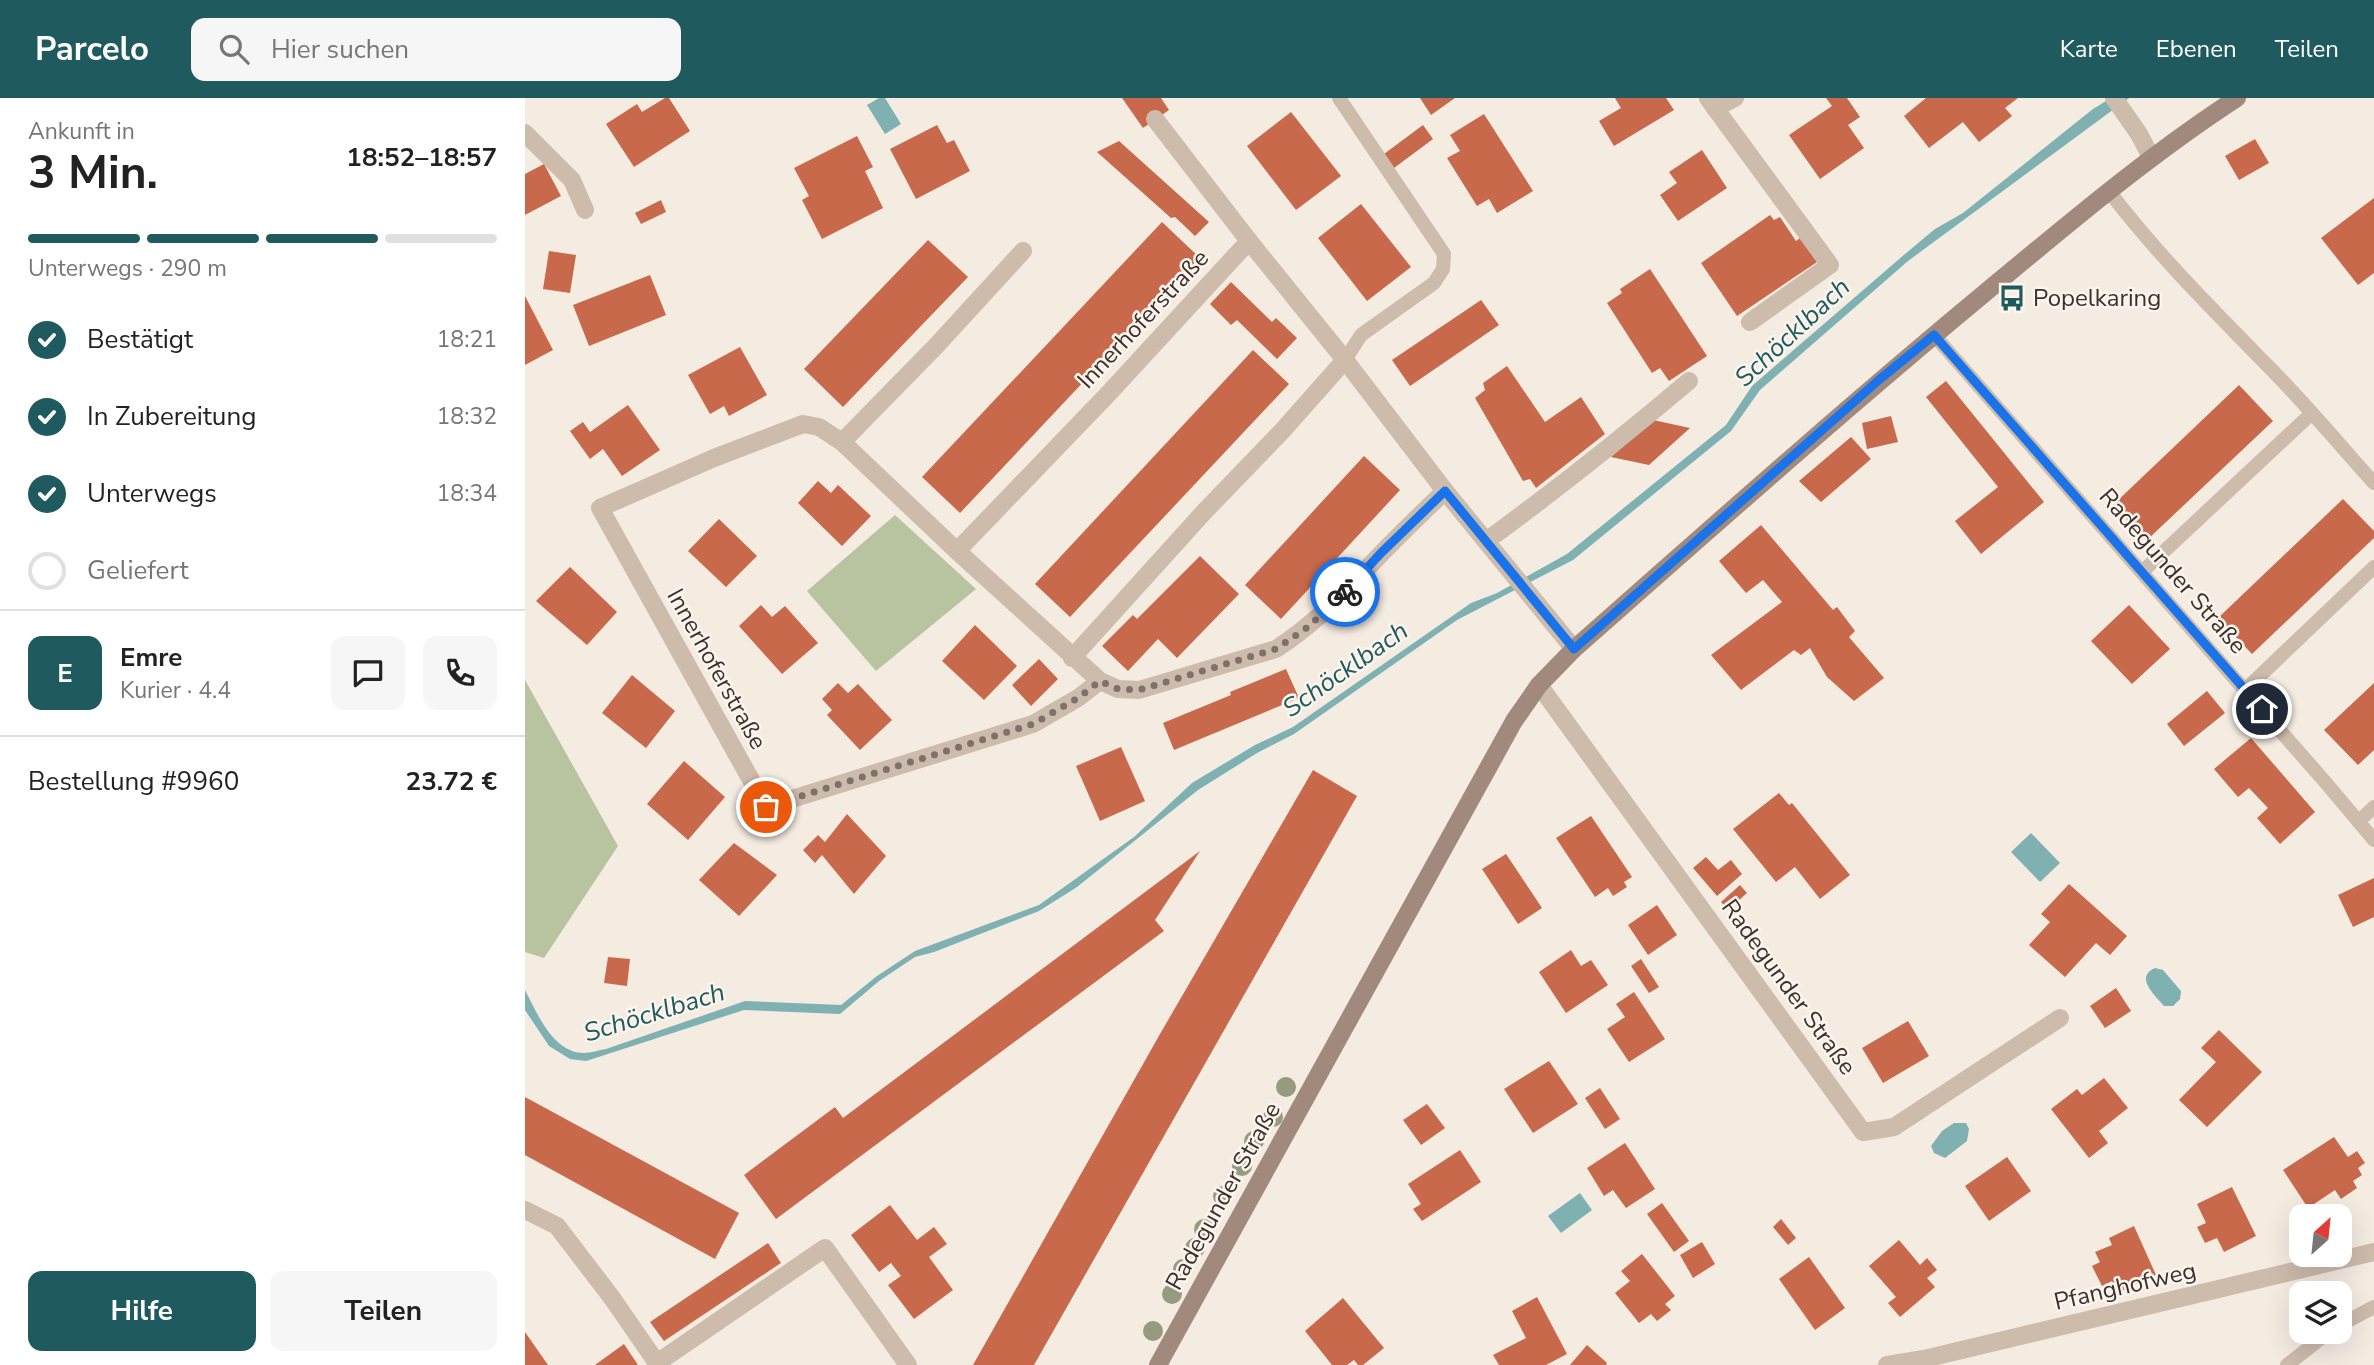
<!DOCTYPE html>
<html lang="de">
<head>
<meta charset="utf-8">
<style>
  body { margin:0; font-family:"Nunito Sans",sans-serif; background:#f6f6f6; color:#222; height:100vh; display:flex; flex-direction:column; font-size:26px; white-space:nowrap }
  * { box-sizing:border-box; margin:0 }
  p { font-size:23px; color:#767676 }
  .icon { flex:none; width:38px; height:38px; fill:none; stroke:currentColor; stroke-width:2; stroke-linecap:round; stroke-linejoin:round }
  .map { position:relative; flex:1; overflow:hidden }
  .panel { display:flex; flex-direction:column; background:#fff; width:525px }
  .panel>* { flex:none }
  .needle { width:46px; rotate:27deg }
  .tools { position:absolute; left:1764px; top:1106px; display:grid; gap:14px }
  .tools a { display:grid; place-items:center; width:63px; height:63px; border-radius:14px; background:#fff; box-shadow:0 7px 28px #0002; font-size:35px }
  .pin { position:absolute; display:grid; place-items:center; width:60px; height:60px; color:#fff; margin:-30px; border:4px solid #fff; border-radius:50%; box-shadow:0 2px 7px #0007 }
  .courier { position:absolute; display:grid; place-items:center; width:70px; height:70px; margin:-35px; border:5px solid #1a73e8; border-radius:50%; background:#fff; color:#222; box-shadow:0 2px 9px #0007 }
  .overview em { font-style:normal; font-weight:700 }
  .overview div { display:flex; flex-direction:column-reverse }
  .overview { display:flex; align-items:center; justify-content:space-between; height:119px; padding:0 28px }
  h1 { font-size:46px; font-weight:700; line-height:52px }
  .bar { display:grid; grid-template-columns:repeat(4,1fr); gap:10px 7px; align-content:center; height:84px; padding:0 28px }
  .bar i { height:9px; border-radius:5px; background:#e0e0e0 }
  .bar .current { background:#1f5a5e }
  .bar p { grid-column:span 4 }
  .line { display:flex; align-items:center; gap:18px; padding:0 28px; border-top:2px solid #e0e0e0 }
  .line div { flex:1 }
  .round { display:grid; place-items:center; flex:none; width:74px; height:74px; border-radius:14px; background:#f6f6f6 }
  ol { padding:0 28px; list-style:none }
  li { display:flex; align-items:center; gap:21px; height:77px }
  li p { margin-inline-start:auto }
  li .icon { padding:7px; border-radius:50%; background:#1f5a5e; color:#fff; stroke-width:4 }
  li:last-child { color:#767676 }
  li i { width:38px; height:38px; border:4px solid #e0e0e0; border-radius:50% }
  .cta { display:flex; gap:14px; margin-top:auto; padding:14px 28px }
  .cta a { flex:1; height:80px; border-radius:14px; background:#1f5a5e; color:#fff; font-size:28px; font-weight:700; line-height:80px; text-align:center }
  .cta a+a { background:#f6f6f6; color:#222 }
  header { display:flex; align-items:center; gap:42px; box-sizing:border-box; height:98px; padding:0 35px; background:#1f5a5e; color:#fff }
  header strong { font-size:33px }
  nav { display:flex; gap:38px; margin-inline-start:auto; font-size:24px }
  .search { width:490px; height:63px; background:#f6f6f6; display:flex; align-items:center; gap:18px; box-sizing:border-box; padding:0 24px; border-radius:14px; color:#767676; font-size:26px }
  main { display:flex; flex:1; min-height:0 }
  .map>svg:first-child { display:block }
</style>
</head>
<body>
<header>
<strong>Parcelo</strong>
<div class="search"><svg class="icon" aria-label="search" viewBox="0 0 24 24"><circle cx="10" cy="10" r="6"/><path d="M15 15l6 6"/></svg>Hier suchen</div>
<nav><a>Karte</a><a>Ebenen</a><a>Teilen</a></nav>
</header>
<main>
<section class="panel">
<div class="overview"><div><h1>3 Min.</h1><p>Ankunft in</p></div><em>18:52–18:57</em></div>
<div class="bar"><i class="current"></i><i class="current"></i><i class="current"></i><i></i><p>Unterwegs · 290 m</p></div>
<ol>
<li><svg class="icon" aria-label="check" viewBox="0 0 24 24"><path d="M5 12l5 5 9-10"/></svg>Bestätigt<p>18:21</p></li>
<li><svg class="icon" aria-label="check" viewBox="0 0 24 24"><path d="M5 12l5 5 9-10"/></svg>In Zubereitung<p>18:32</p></li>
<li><svg class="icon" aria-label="check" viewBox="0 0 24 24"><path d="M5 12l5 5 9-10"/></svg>Unterwegs<p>18:34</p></li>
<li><i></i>Geliefert</li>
</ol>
<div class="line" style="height:126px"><b class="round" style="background:#1f5a5e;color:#fff">E</b><div><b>Emre</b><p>Kurier · 4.4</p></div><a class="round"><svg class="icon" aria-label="chat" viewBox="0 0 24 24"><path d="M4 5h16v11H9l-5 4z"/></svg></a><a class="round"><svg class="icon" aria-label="phone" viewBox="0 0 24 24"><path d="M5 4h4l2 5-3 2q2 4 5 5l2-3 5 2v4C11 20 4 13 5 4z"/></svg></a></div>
<div class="line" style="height:91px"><div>Bestellung #9960</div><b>23.72 €</b></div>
<div class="cta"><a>Hilfe</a><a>Teilen</a></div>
</section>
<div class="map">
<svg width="1849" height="1267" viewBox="0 0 1849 1267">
  <rect width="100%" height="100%" fill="#f4ebe1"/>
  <g fill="#b8c4a0">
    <path d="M370,417L451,491L351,573L282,493Z"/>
    <path d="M0,582L93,748L19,860L0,854Z"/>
  </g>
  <g fill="#7fb0b2">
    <path d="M354,0H360L376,26L360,36L342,7Z"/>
    <path d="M1586,0H1604L1383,163L1235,292L1206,333L1048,462L932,522L769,636L732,655L673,692L552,789L514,813L409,854L390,859L354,883L315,916L219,912L61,963L45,961L24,948L0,912V892C12,915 28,955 59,955C66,955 74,952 81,951L220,903L316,907L352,878L390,853L514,807L609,739L667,685L730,647L768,629L946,505L972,495L1042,456L1201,327L1227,288L1380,156L1410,131L1438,115L1568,11Z"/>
    <path d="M1506,735L1535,765L1515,784L1486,754Z"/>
    <path d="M1630,870L1638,872L1656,893L1655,901L1648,908H1639C1630,897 1609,879 1630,870Z"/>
    <path d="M1429,1025H1441L1444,1031L1442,1043L1420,1060L1409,1055L1406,1048L1417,1033Z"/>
    <path d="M1055,1095L1067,1112L1036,1135L1023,1118Z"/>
  </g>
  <g fill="#c8694b">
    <path d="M140,0H144L165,33L109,69L81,26L112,6L117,14Z"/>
    <path d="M597,0H636L644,12L618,30Z"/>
    <path d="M895,0H930L906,17Z"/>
    <path d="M1090,0H1141L1149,12L1089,48L1074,23L1096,10Z"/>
    <path d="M1301,0H1322L1335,19L1323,27L1339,50L1295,81L1264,37L1307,8Z"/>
    <path d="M1401,0H1493L1480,10L1487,18L1454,44L1438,24L1404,50L1379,18Z"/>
    <path d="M766,14L816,78L771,112L722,48Z"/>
    <path d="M959,16L1008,93L972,115L964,101L952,108L922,60L935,53L925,37Z"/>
    <path d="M412,27L422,45L429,42L445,73L391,101L365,51Z"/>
    <path d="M898,27L908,41L869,70L859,56Z"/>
    <path d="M332,38L348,69L340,73L358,110L297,141L277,102L284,98L269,70Z"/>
    <path d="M1730,41L1744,65L1714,82L1700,58Z"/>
    <path d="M594,43L684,124L670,138L650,119L646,120L572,54Z"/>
    <path d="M1177,52L1202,90L1153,123L1135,97L1152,85L1144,74Z"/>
    <path d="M19,66L36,98L0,117V76Z"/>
    <path d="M1849,100V175L1833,187L1796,140Z"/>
    <path d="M136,102L141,114L116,126L110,115Z"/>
    <path d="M836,106L886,169L842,203L793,140Z"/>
    <path d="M1245,117L1249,122L1255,119L1271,143L1275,140L1292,164L1212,218L1176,165Z"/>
    <path d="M637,124L675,160L435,415L397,379Z"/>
    <path d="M403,142L443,179L318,309L279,271Z"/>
    <path d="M24,153L51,157L45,195L18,191Z"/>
    <path d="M1125,171L1182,258L1144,283L1135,270L1127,275L1082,205L1097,195L1095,191Z"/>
    <path d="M125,177L141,217L64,248L48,207Z"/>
    <path d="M706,184L747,224L751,220L772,240L752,261L712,222L706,227L685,206Z"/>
    <path d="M0,198L28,252L0,267Z"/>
    <path d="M956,202L974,227L885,288L867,262Z"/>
    <path d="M215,249L242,297L204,318L199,308L185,316L163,277Z"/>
    <path d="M728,252L764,286L545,519L510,486Z"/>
    <path d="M982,268L1020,324L1056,299L1080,336L1011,390L1005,381L998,383L950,300L960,292L958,285Z"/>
    <path d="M1421,283L1519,404L1456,456L1430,423L1473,389L1401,299Z"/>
    <path d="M1714,287L1748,323L1622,442L1588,407Z"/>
    <path d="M103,307L135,352L97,378L78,351L65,361L45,333L58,324L65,334Z"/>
    <path d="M1366,318L1373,344L1342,351L1337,325Z"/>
    <path d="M1128,322L1165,330L1124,367L1086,359Z"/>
    <path d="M1326,339L1346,361L1296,404L1274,383Z"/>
    <path d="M839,358L875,392L756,521L720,487Z"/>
    <path d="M293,383L306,395L313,387L346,418L317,448L273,405Z"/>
    <path d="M1818,401L1849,433V440L1727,556L1693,520Z"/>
    <path d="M194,421L232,458L201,489L163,453Z"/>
    <path d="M1236,427L1308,512L1312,509L1330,533L1324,539L1359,580L1329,603L1302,579L1285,550L1276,557L1269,552L1216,592L1186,557L1257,504L1238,482L1221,495L1194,463Z"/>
    <path d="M675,458L714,496L652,560L633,541L603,573L577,548L608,517L612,521Z"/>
    <path d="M45,469L92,514L62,547L11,503Z"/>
    <path d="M236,507L247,519L260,508L293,545L257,576L214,528Z"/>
    <path d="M1604,507L1645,551L1607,586L1566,543Z"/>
    <path d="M450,527L492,568L459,602L417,563Z"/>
    <path d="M514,561L533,581L506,608L487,587Z"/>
    <path d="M761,571L774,600L649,652L638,625L706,597L705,594Z"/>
    <path d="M107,577L150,613L121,650L77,615Z"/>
    <path d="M313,585L323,595L333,586L367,622L335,652L302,617L307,612L297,601Z"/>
    <path d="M1849,585V652L1833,667L1799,632Z"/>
    <path d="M1682,593L1700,615L1659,648L1642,626Z"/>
    <path d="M1726,640L1790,714L1755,746L1732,720L1743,710L1724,690L1713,699L1689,671Z"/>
    <path d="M596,649L620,703L575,723L551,668Z"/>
    <path d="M159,663L200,699L163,742L122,706Z"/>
    <path d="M788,672L832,698L509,1267H448L635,936Z"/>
    <path d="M1254,695L1264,707L1267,705L1325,777L1295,801L1270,769L1251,784L1208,731Z"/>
    <path d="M322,716L361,758L329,796L297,757L290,765L278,752L293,737L300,744Z"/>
    <path d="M1066,718L1107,779L1099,784L1102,789L1088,798L1083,790L1070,799L1031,740Z"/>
    <path d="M209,745L252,777L214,818L174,782Z"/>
    <path d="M675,753L630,822L639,833L251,1121L219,1077L310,1009L318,1020Z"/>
    <path d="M981,756L1017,810L993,826L957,771Z"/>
    <path d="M1181,759L1193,772L1206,762L1217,776L1192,798L1168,770Z"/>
    <path d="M1849,780V819L1828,829L1813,797Z"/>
    <path d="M1544,786L1602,838L1585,857L1571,845L1540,879L1504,847L1525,824L1516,816Z"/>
    <path d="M1215,787L1222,795L1203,812L1196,804Z"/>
    <path d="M1132,807L1152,837L1123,857L1103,827Z"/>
    <path d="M1046,852L1056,868L1066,862L1083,887L1041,915L1014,874Z"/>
    <path d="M83,859L105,861L102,888L79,885Z"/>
    <path d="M1116,861L1134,889L1124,895L1106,868Z"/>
    <path d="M1591,890L1606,913L1580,930L1565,908Z"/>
    <path d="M1109,894L1140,941L1104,964L1082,931L1100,919L1091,906Z"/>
    <path d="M1383,923L1404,958L1358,985L1337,950Z"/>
    <path d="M1694,932L1737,974L1682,1029L1654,1002L1691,964L1676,950Z"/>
    <path d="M1024,963L1053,1006L1008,1035L979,991Z"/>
    <path d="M1579,980L1603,1010L1574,1033L1583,1045L1564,1060L1526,1011L1552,991L1557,997Z"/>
    <path d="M1075,990L1095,1021L1080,1031L1060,1000Z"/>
    <path d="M0,999L214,1115L190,1161L0,1057Z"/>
    <path d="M902,1006L920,1030L896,1047L878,1022Z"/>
    <path d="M1809,1039L1823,1059L1832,1053L1840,1065L1833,1070L1837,1077L1828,1083L1832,1090L1816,1101L1810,1092L1783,1110L1758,1072Z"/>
    <path d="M1100,1045L1130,1091L1101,1110L1088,1092L1079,1098L1062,1070Z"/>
    <path d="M935,1052L956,1084L897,1123L888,1111L896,1106L883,1086Z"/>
    <path d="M1482,1059L1506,1093L1464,1123L1440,1088Z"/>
    <path d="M1707,1089L1731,1138L1699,1154L1692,1140L1680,1145L1672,1129L1681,1125L1672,1106Z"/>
    <path d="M1137,1105L1164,1143L1149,1154L1122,1116Z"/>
    <path d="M365,1107L392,1142L409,1129L422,1146L404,1159L428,1192L389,1221L363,1187L376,1178L369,1169L366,1165L354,1174L326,1137Z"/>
    <path d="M1256,1121L1271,1140L1263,1147L1248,1129Z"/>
    <path d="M1609,1128L1631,1177L1592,1195L1587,1183L1577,1188L1567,1168L1575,1164L1570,1154L1587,1147L1584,1140Z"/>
    <path d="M1374,1142L1395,1167L1402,1160L1412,1172L1402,1180L1410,1189L1375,1219L1363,1205L1371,1199L1344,1168Z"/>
    <path d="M1177,1144L1190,1166L1168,1180L1155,1157Z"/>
    <path d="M243,1145L256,1165L139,1243L125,1224Z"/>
    <path d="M1117,1156L1150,1198L1140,1206L1146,1212L1132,1223L1126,1216L1114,1225L1090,1195L1105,1183L1096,1173Z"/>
    <path d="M1284,1159L1320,1210L1290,1232L1254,1181Z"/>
    <path d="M1012,1199L1042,1256L1021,1267H974L968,1257L1001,1240L987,1213Z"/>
    <path d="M818,1200L859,1250L838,1267H833L829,1262L822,1267H807L780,1233Z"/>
    <path d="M0,1234L23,1267H0Z"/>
    <path d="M99,1246L113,1267H70Z"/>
    <path d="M1062,1247L1082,1265L1081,1267H1045Z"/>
  </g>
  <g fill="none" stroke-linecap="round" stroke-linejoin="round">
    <g stroke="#cdbbac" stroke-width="14">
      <path d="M814,0L919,156L918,171L909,185L836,237L820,262"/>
      <path d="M1583,92C1631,155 1686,210 1741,266C1779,304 1813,345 1849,385"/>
      <path d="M1409,237L1801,685L1849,742"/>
      <path d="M1617,474L1787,315"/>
      <path d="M1720,592L1849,469"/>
      <path d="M1834,723L1849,709"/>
      <path d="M1815,1227L1849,1209"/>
      <path d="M1762,1267L1804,1234"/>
    </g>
    <g stroke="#cdbbac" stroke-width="18">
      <path d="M1183,0L1190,10L1210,0"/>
      <path d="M1589,0L1614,36L1626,59"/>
      <path d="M1190,10L1305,167L1225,224"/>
      <path d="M0,35L47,82L60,112"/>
      <path d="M820,262L920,393L1049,551"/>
      <path d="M317,344L411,248L498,153"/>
      <path d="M961,443C1031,392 1098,339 1164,283"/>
      <path d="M432,453L575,583L593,591L614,592L751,551C793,524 821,492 855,457C876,435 898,414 920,393"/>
      <path d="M547,560L679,414L758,332L820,262L724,143L630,21"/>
      <path d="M575,583L553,600L508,626L241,709L75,410L189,360L278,326L294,329L317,344L432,453L584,295L724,143"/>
      <path d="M1014,587L1338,1034L1369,1029L1535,920"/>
      <path d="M0,1112L32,1128L87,1200L132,1265L300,1150L383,1267"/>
      <path d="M1362,1267L1399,1261L1849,1154"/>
    </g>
    <path stroke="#a18a7d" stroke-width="18" d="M633,1267L989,623L1014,587L1049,551C1185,431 1321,310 1461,194C1543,126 1623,58 1712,0"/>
  </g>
  <g fill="#969b7f">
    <circle cx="761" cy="989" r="10"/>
    <circle cx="748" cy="1019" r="10"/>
    <circle cx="729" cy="1043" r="10"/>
    <circle cx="717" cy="1068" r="10"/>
    <circle cx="698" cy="1098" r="10"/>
    <circle cx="679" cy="1131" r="10"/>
    <circle cx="670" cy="1150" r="10"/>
    <circle cx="658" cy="1171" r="10"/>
    <circle cx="647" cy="1196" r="10"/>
    <circle cx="628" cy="1233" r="10"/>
  </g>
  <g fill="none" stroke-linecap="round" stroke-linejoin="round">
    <path stroke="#7c716b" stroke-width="7" stroke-dasharray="0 12.6" d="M241,709L508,626L553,600L575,583L593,591L614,592L751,551L783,529L820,494"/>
    <path stroke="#1a73e8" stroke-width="9" d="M820,494L856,455L920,393L1049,551L1355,281L1409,237L1737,611"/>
  </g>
  <defs>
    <g id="bus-bare" transform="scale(2.1)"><path d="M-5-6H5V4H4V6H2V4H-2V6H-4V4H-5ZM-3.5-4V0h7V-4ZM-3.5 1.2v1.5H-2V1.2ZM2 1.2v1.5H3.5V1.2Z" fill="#1f5a5e" stroke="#fbf5ee" stroke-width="2.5" paint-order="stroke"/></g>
  </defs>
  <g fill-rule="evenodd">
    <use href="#bus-bare" x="1487" y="200"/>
  </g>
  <g text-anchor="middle" stroke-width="5" stroke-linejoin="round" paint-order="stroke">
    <g font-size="24" fill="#3b302b" stroke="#fbf5ee" text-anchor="start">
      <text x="1508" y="208">Popelkaring</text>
    </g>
    <g font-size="24" fill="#3b302b" stroke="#fbf5ee">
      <text transform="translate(618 221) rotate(-47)" y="8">Innerhoferstraße</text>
      <text transform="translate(1648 473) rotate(49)" y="8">Radegunder Straße</text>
      <text transform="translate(192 571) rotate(61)" y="8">Innerhoferstraße</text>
      <text transform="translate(1264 889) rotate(54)" y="8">Radegunder Straße</text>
      <text transform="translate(698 1098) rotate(-61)" y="8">Radegunder Straße</text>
      <text transform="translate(1600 1188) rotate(-13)" y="8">Pfanghofweg</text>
    </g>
    <g font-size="26" font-style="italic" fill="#1f5a5e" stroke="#fbf5ee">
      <text transform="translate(1267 234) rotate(-43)" y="9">Schöcklbach</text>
      <text transform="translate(820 571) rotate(-35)" y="9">Schöcklbach</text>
      <text transform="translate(129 914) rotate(-17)" y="9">Schöcklbach</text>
    </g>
  </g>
</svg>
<div class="tools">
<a><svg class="needle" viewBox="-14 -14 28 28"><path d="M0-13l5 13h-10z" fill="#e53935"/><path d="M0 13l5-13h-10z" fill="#767676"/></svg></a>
<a><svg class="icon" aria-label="layers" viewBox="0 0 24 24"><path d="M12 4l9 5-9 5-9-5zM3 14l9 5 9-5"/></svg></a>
</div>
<div class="pin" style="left:241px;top:709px;background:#ea580c"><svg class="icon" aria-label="bag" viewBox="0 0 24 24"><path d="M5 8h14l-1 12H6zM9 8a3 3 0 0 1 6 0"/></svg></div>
<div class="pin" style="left:1737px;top:611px;background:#1f2937"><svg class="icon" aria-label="home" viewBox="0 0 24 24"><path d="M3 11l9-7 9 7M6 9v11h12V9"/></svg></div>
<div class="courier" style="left:820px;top:494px"><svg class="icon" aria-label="bike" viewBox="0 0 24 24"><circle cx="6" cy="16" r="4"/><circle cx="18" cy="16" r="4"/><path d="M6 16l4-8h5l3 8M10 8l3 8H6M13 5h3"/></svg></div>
</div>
</main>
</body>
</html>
